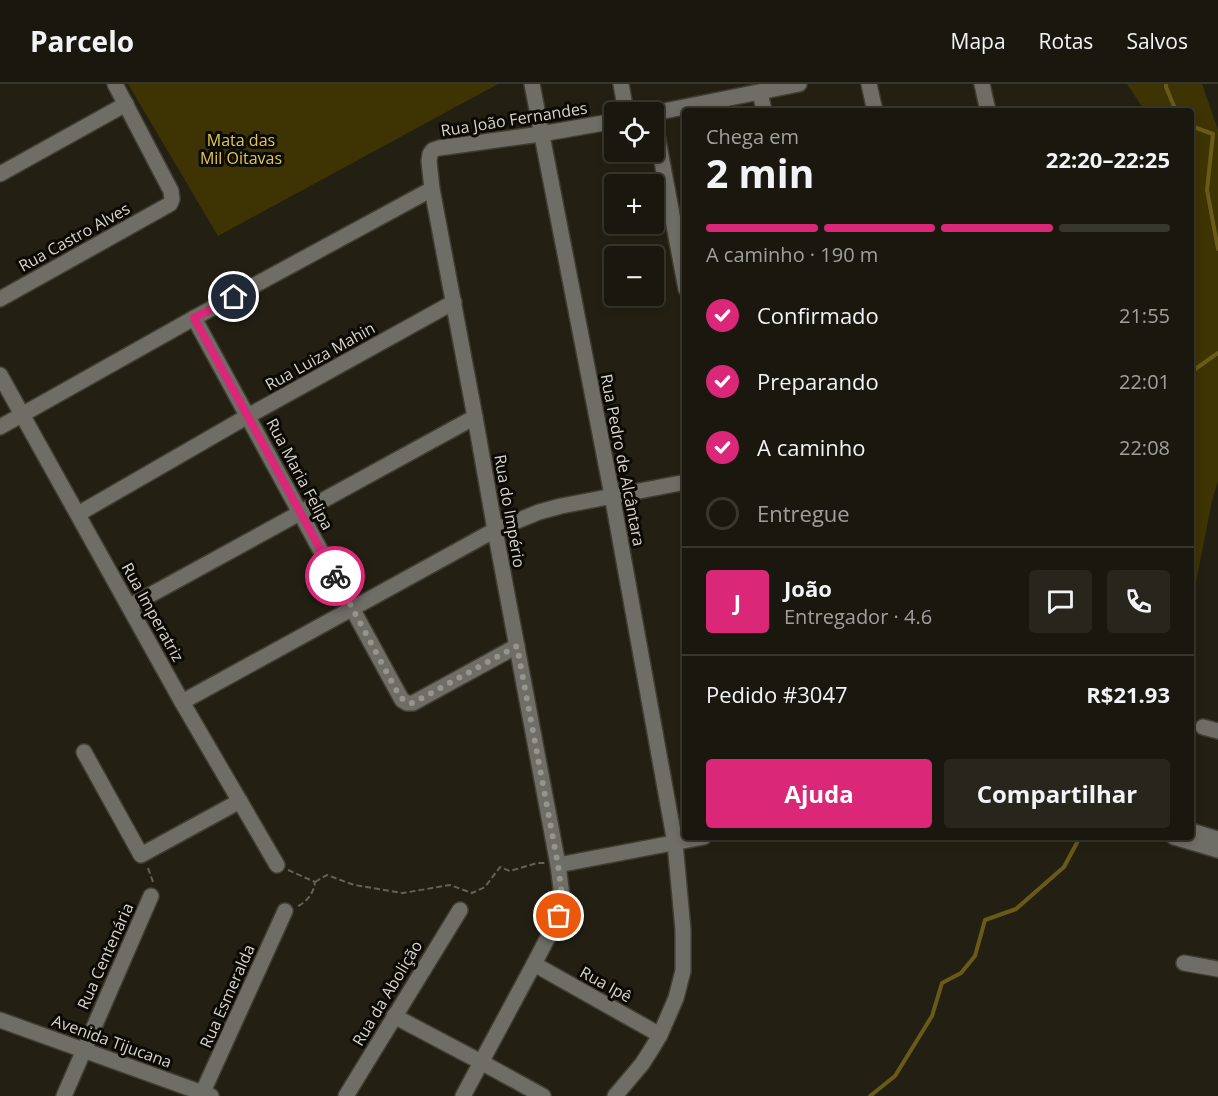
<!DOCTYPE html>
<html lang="pt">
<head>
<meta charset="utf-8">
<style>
  body { margin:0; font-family:"Open Sans",sans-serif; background:#27251c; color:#f1f3f6; height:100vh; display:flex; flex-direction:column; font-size:22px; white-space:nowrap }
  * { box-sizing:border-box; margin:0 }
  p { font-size:20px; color:#9fa09e }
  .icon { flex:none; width:33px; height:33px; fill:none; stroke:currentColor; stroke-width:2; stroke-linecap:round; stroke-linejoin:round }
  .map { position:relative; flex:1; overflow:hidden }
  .details { position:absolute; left:682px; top:24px; width:512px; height:732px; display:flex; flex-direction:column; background:#1a180e; border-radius:6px; box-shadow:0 3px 9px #0003,0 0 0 2px #38372e }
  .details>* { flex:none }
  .fabs { position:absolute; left:604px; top:18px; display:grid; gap:12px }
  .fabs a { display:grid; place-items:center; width:60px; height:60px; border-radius:6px; background:#1a180e; box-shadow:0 3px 9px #0003,0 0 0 2px #38372e; font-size:30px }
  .pin { position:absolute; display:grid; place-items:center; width:51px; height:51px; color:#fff; margin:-26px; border:3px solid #fff; border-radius:50%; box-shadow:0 2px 6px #0007 }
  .courier { position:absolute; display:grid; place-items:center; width:60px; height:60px; margin:-30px; border:4px solid #db2777; border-radius:50%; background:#fff; color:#222; box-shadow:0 2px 8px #0007 }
  .overview em { font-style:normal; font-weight:700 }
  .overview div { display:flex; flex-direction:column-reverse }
  .overview { display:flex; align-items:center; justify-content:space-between; height:102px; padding:0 24px }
  h1 { font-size:39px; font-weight:700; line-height:45px }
  .bar { display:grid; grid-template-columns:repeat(4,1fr); gap:9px 6px; align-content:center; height:72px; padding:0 24px }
  .bar i { height:8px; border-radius:4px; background:#38372e }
  .bar .on { background:#db2777 }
  .bar p { grid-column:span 4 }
  .line { display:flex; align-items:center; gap:15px; padding:0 24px; border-top:2px solid #38372e }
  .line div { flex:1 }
  .round { display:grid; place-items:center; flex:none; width:63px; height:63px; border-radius:6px; background:#27251c }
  ol { padding:0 24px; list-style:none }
  li { display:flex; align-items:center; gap:18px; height:66px }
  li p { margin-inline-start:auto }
  li .icon { padding:6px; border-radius:50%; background:#db2777; color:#fff; stroke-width:4 }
  li:last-child { color:#9fa09e }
  li i { width:33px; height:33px; border:3px solid #38372e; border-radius:50% }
  .action { display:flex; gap:12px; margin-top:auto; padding:12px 24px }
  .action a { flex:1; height:69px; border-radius:6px; background:#db2777; color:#fff; font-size:24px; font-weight:700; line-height:69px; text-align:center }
  .action a+a { background:#27251c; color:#f1f3f6 }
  header { display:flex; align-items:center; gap:36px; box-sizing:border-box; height:84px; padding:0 30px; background:#1a180e; border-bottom:2px solid #38372e }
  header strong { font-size:28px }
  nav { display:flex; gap:33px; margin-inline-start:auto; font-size:21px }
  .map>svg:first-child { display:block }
</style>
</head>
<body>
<header>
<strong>Parcelo</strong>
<nav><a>Mapa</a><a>Rotas</a><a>Salvos</a></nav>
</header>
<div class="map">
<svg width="1218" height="1012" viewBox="0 0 1218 1012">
  <rect width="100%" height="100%" fill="#232013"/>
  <g fill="#3d3303">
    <path d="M128,0H498L218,152Z"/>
    <path d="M1127,0H1202L1218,46V397L1212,417L1191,523V27H1145Z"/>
  </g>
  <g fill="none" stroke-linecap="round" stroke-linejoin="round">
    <g stroke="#695b17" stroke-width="4">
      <path d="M1166,0V3L1176,27"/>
      <path d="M1191,42L1213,50L1207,106L1218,165"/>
      <path d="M1191,288L1218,269"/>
      <path d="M870,1012L895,992L932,932L942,899L961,889L975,872L985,836L1016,825L1064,783L1080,753"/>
    </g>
    <g stroke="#403d31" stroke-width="18">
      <g id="minor">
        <path d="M532,0L612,411L675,759L683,846V887L676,914L660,951L651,966L642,980L615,1012"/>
        <path d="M621,0L626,28"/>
        <path d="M869,0L875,27"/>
        <path d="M982,0L988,27"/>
        <path d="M760,8L764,27"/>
        <path d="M654,29L799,0"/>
        <path d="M654,35L686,205"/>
        <path d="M0,90L126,20"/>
        <path d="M0,215L170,120L172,115L171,107L115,0"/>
        <path d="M194,234L402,616L407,619H413L517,562"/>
        <path d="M0,291L182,618L277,781"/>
        <path d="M0,343L194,234L432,105"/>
        <path d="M78,430L248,332L454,218"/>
        <path d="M130,522L475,333"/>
        <path d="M182,618L495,446L539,428L561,422L686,398"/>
        <path d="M1203,643L1218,647"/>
        <path d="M84,668L141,771L240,717"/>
        <path d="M1191,747L1218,755"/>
        <path d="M1174,753L1218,766"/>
        <path d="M558,781L704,753"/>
        <path d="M1184,879L1218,885"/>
        <path d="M534,880L660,951"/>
        <path d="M394,932L481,978L543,1012"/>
        <path d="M0,936L211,1012"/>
        <path d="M64,1012L151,812"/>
        <path d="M201,1012L285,827"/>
        <path d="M346,1012L460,826"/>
        <path d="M463,1012L534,880L559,832L562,812L558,781L495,446L475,333L432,105L429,77L430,70L433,66L439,64L541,50L615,37"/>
      </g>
    </g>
    <g stroke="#646156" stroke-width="2" stroke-dasharray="6 3" stroke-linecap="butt">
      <path d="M148,784L153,798"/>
      <path d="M288,786L315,798C314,809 306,819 296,823"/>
      <path d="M315,798L327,791L354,801L403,809L450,801L472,809L485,803L500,783L510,787L537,779H545"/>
    </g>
    <use href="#minor" stroke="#6e6d66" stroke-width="15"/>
  </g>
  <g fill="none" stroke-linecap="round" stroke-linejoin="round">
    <path stroke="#97958b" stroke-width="6" stroke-dasharray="0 10.8" d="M335,492L400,613L408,619H413L517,562L558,781L562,812L559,832"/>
    <path stroke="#db2777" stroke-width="8" d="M234,213L194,234L335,492"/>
  </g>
  <g text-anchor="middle" stroke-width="6" stroke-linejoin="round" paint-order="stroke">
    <g font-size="16" fill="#d6d4cc" stroke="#0b0a05">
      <text transform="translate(514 35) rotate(-9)" y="6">Rua João Fernandes</text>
      <text transform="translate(74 153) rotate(-29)" y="6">Rua Castro Alves</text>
      <text transform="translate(320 272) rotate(-29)" y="6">Rua Luiza Mahin</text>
      <text transform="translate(623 376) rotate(79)" y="6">Rua Pedro de Alcântara</text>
      <text transform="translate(300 390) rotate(62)" y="6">Rua Maria Felipa</text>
      <text transform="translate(510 427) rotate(80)" y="6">Rua do Império</text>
      <text transform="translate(153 528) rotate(61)" y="6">Rua Imperatriz</text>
      <text transform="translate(105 872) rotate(-66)" y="6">Rua Centenária</text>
      <text transform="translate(606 900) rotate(29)" y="6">Rua Ipê</text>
      <text transform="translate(387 909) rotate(-59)" y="6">Rua da Abolição</text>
      <text transform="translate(227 912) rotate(-66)" y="6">Rua Esmeralda</text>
      <text transform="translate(112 957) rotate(20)" y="6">Avenida Tijucana</text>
    </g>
    <g font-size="16" fill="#e1c752" stroke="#0b0a05">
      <text x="241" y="62">Mata das<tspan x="241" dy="18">Mil Oitavas</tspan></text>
    </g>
  </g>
</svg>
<div class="fabs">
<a><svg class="icon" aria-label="locate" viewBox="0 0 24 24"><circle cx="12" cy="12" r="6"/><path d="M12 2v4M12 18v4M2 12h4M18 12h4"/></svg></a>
<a>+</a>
<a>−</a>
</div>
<div class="pin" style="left:559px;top:832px;background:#ea580c"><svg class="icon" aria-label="bag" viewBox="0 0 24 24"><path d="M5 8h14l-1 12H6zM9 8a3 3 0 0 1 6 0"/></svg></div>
<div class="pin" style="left:234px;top:213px;background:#1f2937"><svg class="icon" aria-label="home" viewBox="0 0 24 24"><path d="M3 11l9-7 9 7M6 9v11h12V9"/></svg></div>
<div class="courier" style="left:335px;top:492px"><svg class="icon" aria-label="bike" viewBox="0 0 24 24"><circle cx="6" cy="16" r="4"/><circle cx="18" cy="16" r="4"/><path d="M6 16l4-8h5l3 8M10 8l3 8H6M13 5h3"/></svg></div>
<section class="details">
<div class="overview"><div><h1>2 min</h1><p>Chega em</p></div><em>22:20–22:25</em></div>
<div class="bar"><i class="on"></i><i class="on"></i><i class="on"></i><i></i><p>A caminho · 190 m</p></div>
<ol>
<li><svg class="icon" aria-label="check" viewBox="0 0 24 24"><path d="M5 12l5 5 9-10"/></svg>Confirmado<p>21:55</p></li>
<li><svg class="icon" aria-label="check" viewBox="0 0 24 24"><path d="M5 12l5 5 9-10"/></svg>Preparando<p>22:01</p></li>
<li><svg class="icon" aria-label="check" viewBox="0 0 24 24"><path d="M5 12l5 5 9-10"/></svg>A caminho<p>22:08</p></li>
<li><i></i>Entregue</li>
</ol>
<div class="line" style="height:108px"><b class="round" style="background:#db2777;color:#fff">J</b><div><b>João</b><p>Entregador · 4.6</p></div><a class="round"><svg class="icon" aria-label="chat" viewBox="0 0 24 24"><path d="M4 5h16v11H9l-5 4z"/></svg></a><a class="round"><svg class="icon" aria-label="phone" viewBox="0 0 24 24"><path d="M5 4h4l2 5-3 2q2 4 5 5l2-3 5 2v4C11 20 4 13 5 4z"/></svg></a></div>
<div class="line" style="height:78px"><div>Pedido #3047</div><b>R$21.93</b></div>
<div class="action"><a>Ajuda</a><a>Compartilhar</a></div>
</section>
</div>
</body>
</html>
